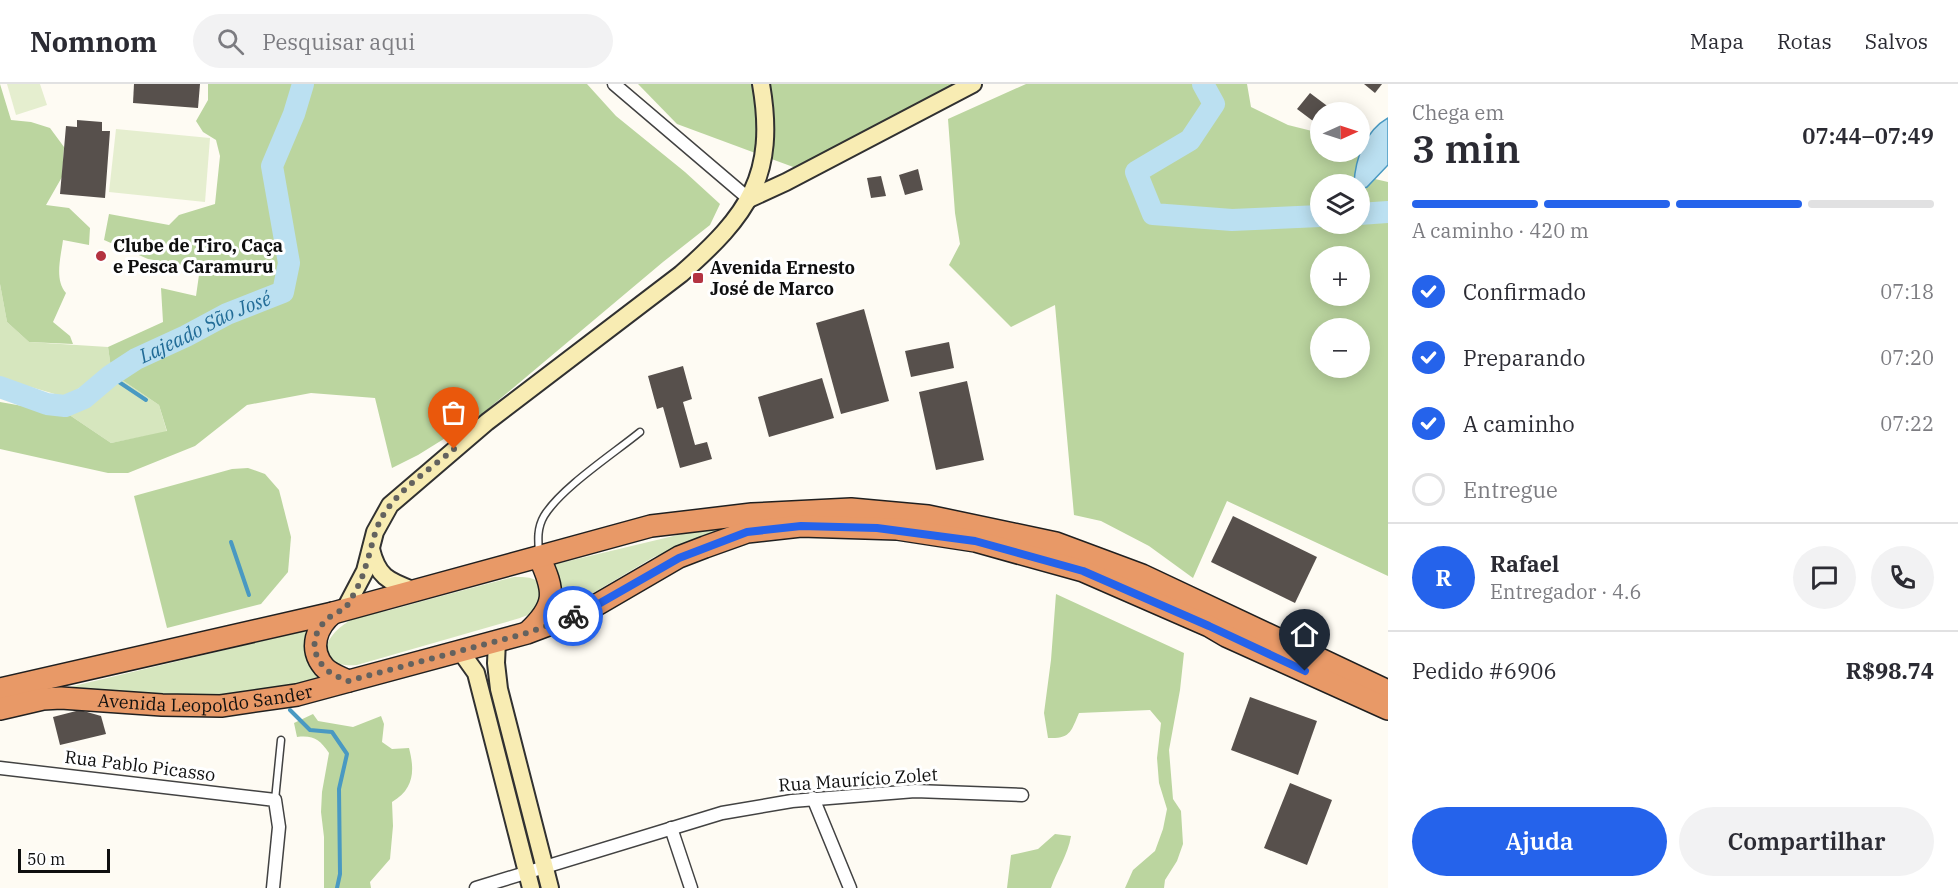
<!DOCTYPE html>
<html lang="pt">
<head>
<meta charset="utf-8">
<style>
  body { margin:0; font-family:"IBM Plex Serif",serif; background:#f2f2f3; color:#2b2b33; height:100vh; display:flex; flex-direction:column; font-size:22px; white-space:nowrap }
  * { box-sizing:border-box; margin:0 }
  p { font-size:20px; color:#7c7c81 }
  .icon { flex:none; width:33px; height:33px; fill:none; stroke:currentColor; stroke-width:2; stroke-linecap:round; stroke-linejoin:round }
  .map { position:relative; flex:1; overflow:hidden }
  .sheet { display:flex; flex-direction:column; background:#fff; width:570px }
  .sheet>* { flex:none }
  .needle { width:39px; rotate:87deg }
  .fabs { position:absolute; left:1310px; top:18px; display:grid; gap:12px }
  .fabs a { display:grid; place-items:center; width:60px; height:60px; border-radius:50%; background:#fff; box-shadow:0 3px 15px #0003; font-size:30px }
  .scale { position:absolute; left:18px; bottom:15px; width:92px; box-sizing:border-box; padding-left:6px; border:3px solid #0f0f0f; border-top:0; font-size:16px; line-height:21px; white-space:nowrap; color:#0f0f0f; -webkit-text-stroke:4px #fff; paint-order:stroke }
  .pin { position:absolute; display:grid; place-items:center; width:51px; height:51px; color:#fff; margin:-62px -26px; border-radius:50% 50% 50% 0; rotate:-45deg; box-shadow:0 0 6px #0007 }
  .pin .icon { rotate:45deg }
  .courier { position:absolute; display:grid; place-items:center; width:60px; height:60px; margin:-30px; border:4px solid #2563eb; border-radius:50%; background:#fff; color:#222; box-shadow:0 2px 8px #0007 }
  .headline em { font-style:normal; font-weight:600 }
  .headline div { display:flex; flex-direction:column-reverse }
  .headline { display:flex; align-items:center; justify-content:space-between; height:102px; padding:0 24px }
  h1 { font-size:39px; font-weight:600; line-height:45px }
  .bar { display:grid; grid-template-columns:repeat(4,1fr); gap:9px 6px; align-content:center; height:72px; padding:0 24px }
  .bar i { height:8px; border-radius:4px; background:#e1e1e2 }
  .bar .active { background:#2563eb }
  .bar p { grid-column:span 4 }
  .line { display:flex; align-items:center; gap:15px; padding:0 24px; border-top:2px solid #e1e1e2 }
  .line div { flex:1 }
  .round { display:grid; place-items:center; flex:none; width:63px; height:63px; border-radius:32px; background:#f2f2f3 }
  ol { padding:0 24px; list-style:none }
  li { display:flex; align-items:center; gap:18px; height:66px }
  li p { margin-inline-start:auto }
  li .icon { padding:6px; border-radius:50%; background:#2563eb; color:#fff; stroke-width:4 }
  li:last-child { color:#7c7c81 }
  li i { width:33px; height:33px; border:3px solid #e1e1e2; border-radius:50% }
  .button { display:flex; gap:12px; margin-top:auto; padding:12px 24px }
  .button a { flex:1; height:69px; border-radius:36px; background:#2563eb; color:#fff; font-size:24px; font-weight:600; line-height:69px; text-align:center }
  .button a+a { background:#f2f2f3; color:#2b2b33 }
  header { display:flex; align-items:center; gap:36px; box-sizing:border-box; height:84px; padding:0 30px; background:#fff; border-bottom:2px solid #e1e1e2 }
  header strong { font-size:28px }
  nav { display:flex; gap:33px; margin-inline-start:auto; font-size:21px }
  .search { width:420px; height:54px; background:#f2f2f3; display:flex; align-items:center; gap:15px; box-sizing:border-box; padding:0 21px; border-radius:33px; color:#7c7c81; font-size:22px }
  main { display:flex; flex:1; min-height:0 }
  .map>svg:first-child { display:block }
</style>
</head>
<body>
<header>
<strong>Nomnom</strong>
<div class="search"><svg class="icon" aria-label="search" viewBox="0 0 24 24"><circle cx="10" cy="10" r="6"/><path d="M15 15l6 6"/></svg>Pesquisar aqui</div>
<nav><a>Mapa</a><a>Rotas</a><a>Salvos</a></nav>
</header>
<main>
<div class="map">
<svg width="1388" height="804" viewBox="0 0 1388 804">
  <rect width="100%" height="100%" fill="#fefbf3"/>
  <g fill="#d6e6be">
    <path d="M0,200L7,238L29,258L108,263L111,284L65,313L0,294Z"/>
    <path d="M122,296L159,321L167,348L111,359L68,330L100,313Z"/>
    <path d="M743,438L654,473L561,528C565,512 561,494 552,481L686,449Z"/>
    <path d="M514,493C522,493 531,492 538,498C546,505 541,523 533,528C530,531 524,532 520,534L357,581C314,584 320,555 349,537C361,530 380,529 394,525C434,514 474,503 514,493Z"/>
    <path d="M309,546C302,567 306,578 320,595L237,615L57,606Z"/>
  </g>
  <g fill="#bbd59f" fill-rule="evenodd">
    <path d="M0,0L11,36L31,38L50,44L64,63L62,93L46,121L69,124L90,144L89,161L63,156C61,172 54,196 66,209L53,238L70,252L73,260L29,258L7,238L0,200Z"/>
    <path d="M208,0H587L616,32L685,88L720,120L710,141L663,178L476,335L418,371L392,384L375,314L311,309L247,321L195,362L128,389H108L0,365V318L68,330L111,359L167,347L159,321L122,296L111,284L108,263L163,238L161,204L196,212L200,184L148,175L104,156L109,130L169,141L179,131L215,120L220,72L216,56L203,48L196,37L208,16Z"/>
    <path d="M638,0H960L796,84L677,40Z"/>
    <path d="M1026,0H1247L1251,23L1288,41L1320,49V68H1359L1360,69L1354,100H1320V140H1359V106L1367,103L1375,95L1388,98V492L1227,417L1193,494L1149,462L1101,437L1074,431L1055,221L1011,243L949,181L960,160L955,129L948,35ZM1320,172H1359V212H1320ZM1320,244H1359V284H1320Z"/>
    <path d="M248,384L265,390L279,406L291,453L288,488L261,520L167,544L134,412L232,385Z"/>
    <path d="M1056,510L1184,569L1180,606L1169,666L1173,715L1181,727L1183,760L1177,777L1165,796L1164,804H1125L1133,786L1155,767L1163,745L1167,725L1159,699L1157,674L1161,639L1150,626L1079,629C1071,647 1071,655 1048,654L1044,629L1051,576Z"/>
    <path d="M313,630L318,637L353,643L381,632L384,640L382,658L392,665L409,664C415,687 414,705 392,718L393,742L390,775L370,798L371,804H324V753L321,728L322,708L329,669C320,656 314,651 297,653L294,639Z"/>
    <path d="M1055,750L1071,752C1068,771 1057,786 1051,804H1007L1011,771L1038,765Z"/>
  </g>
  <g fill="#e5eecf">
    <path d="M7,0H40L47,21L16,31Z"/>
    <path d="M116,45L210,54L205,118L109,108Z"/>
  </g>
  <path fill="#bbe0f1" stroke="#4999c2" stroke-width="1.5" d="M1388,34V81L1367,103L1359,106V100H1354C1355,75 1365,47 1388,34Z"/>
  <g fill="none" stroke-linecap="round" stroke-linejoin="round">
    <g stroke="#4999c2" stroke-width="4">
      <path d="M110,292L146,316"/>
      <path d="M231,458L249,511"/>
      <path d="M290,626L310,646L332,648L347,670L339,705L340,790L337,804"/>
    </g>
    <g stroke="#bbe0f1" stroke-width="22">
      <path d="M1203,0L1214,20L1190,56L1136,88L1153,130L1232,136L1320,132"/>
      <path d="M1359,130L1388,128"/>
      <path id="s1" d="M0,303L47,320L65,322L84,314L110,292L136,275L186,252L227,230L283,208L289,179L272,82L294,30L303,0"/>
    </g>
  </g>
  <g fill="#57504c">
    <path d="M134,0H200L198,24L133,19Z"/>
    <path d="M1364,0H1382L1375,9Z"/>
    <path d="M1310,9L1330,24L1326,28H1320V36L1317,40L1297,25Z"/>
    <path d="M77,36L102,38V47H110L105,114L60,110L66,42L77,43Z"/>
    <path d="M918,85L923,106L905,111L899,91Z"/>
    <path d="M881,92L886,112L871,114L867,94Z"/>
    <path d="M864,225L889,317L841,330L816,239Z"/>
    <path d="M949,258L954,284L911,293L905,267Z"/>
    <path d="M683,282L692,315L683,318L695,361L707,358L712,375L680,384L663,323L657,325L648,292Z"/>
    <path d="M822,294L834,334L769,353L758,313Z"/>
    <path d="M967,297L984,376L936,386L919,308Z"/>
    <path d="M1233,432L1317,473L1295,519L1211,478Z"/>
    <path d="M1250,613L1317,637L1298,691L1231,666Z"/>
    <path d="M80,626L101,632L106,650L60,661L53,633Z"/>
    <path d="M1290,699L1332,716L1307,781L1264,764Z"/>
  </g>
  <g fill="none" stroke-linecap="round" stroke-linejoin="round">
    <g stroke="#424242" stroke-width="9">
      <g id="lane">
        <path d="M539,469C538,456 537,444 544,432C561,404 613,370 640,348"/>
        <path d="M275,716L281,656"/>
      </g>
    </g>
    <g stroke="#424242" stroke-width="15">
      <g id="street">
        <path d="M614,0L749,115"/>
        <path d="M0,684L275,716L279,743L273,804"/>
        <path d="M813,714L850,804"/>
        <path d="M671,744L691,804"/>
        <path d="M476,804L722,729L792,717L915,707L1022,711"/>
      </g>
    </g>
    <g stroke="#313131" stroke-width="20">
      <g id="secondary">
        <path d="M749,115L786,98L973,0"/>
        <path d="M371,465C378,494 389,497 415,507"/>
        <path d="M345,525L365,487L375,448L390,421L487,338L681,190C748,131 777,92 761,0"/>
        <path d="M497,557L496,579L499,605L550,804"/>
        <path d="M461,568L476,589L531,804"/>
      </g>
    </g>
    <g stroke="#202020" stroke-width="24">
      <g id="highway">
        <path d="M333,529C317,542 308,564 324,583C330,590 340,593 348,597"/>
        <path d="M528,548C557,521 555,507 539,473"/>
        <path d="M0,605L333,529L651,442L752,430L851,425L928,432L1056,459L1142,491L1388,607"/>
        <path id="s2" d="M0,625L43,615L61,614L162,621L221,622L297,611L527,549L588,526L679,473L705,463L747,448L801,442L897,445L975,457L1083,487L1209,542L1226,552L1388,625"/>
      </g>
    </g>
    <use href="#lane" stroke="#fff" stroke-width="6"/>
    <use href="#street" stroke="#fff" stroke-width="12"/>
    <use href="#secondary" stroke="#f8ecb3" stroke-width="16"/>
    <use href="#highway" stroke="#e89967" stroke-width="21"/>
  </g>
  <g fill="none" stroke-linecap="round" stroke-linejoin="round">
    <path stroke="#63625f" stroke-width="6" stroke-dasharray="0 10.8" d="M454,365C429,386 396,407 381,435C373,450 371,468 365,484C361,499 353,512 345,525C320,533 303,560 324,583C330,590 340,594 348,597L527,549L573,532"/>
    <path stroke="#2563eb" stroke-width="8" d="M573,532L588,526L679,474L747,448L801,442L877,444L975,457L1083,487L1209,542L1305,587"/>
  </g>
  <g fill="#b43341" stroke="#fff" stroke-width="2">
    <circle cx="101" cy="172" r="6"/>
    <rect x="692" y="188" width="12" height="12" rx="3"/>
  </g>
  <g text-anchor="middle" stroke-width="6" stroke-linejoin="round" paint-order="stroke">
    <g font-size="18" font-weight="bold" fill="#0f0f0f" stroke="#fff" text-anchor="start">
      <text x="113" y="168">Clube de Tiro, Caça<tspan x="113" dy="21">e Pesca Caramuru</tspan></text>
      <text x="710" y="190">Avenida Ernesto<tspan x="710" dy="21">José de Marco</tspan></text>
    </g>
    <g font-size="18" fill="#0f0f0f" stroke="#fff">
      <text dy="6" stroke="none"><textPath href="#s2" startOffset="207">Avenida Leopoldo Sander</textPath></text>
      <text transform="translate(140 682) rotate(7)" y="6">Rua Pablo Picasso</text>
      <text transform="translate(858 696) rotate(-4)" y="6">Rua Maurício Zolet</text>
    </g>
    <g font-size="20" font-style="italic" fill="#226c97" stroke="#fff">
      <text dy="7" stroke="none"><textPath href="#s1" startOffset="230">Lajeado São José</textPath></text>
    </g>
  </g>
</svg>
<div class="fabs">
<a><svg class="needle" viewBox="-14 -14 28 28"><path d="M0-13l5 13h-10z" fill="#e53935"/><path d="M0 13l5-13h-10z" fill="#7c7c81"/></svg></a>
<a><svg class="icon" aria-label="layers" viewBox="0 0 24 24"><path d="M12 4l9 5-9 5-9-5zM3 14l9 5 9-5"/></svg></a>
<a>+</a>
<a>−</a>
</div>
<div class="scale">50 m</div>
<div class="pin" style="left:454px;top:365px;background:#ea580c"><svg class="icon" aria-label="bag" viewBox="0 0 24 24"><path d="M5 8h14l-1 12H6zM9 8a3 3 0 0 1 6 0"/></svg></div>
<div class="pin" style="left:1305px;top:587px;background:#1f2937"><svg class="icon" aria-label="home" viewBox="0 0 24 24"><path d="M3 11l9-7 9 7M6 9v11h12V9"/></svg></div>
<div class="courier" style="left:573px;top:532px"><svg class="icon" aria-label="bike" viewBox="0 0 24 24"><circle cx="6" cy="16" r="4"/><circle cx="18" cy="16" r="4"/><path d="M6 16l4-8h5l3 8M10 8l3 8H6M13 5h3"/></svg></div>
</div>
<section class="sheet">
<div class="headline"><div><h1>3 min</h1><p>Chega em</p></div><em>07:44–07:49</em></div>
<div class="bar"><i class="active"></i><i class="active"></i><i class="active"></i><i></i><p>A caminho · 420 m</p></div>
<ol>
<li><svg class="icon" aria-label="check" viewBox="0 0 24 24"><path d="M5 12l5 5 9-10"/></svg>Confirmado<p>07:18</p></li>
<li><svg class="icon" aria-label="check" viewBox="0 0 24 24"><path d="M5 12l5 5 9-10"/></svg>Preparando<p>07:20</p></li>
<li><svg class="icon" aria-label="check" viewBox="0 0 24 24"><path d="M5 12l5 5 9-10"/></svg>A caminho<p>07:22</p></li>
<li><i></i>Entregue</li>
</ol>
<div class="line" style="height:108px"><b class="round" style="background:#2563eb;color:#fff">R</b><div><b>Rafael</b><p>Entregador · 4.6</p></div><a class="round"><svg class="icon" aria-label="chat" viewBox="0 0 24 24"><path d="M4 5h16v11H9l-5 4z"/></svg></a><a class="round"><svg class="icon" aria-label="phone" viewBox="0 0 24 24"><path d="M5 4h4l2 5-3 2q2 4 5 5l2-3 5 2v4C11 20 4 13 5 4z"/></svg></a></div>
<div class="line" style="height:78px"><div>Pedido #6906</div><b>R$98.74</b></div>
<div class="button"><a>Ajuda</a><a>Compartilhar</a></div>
</section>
</main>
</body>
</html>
